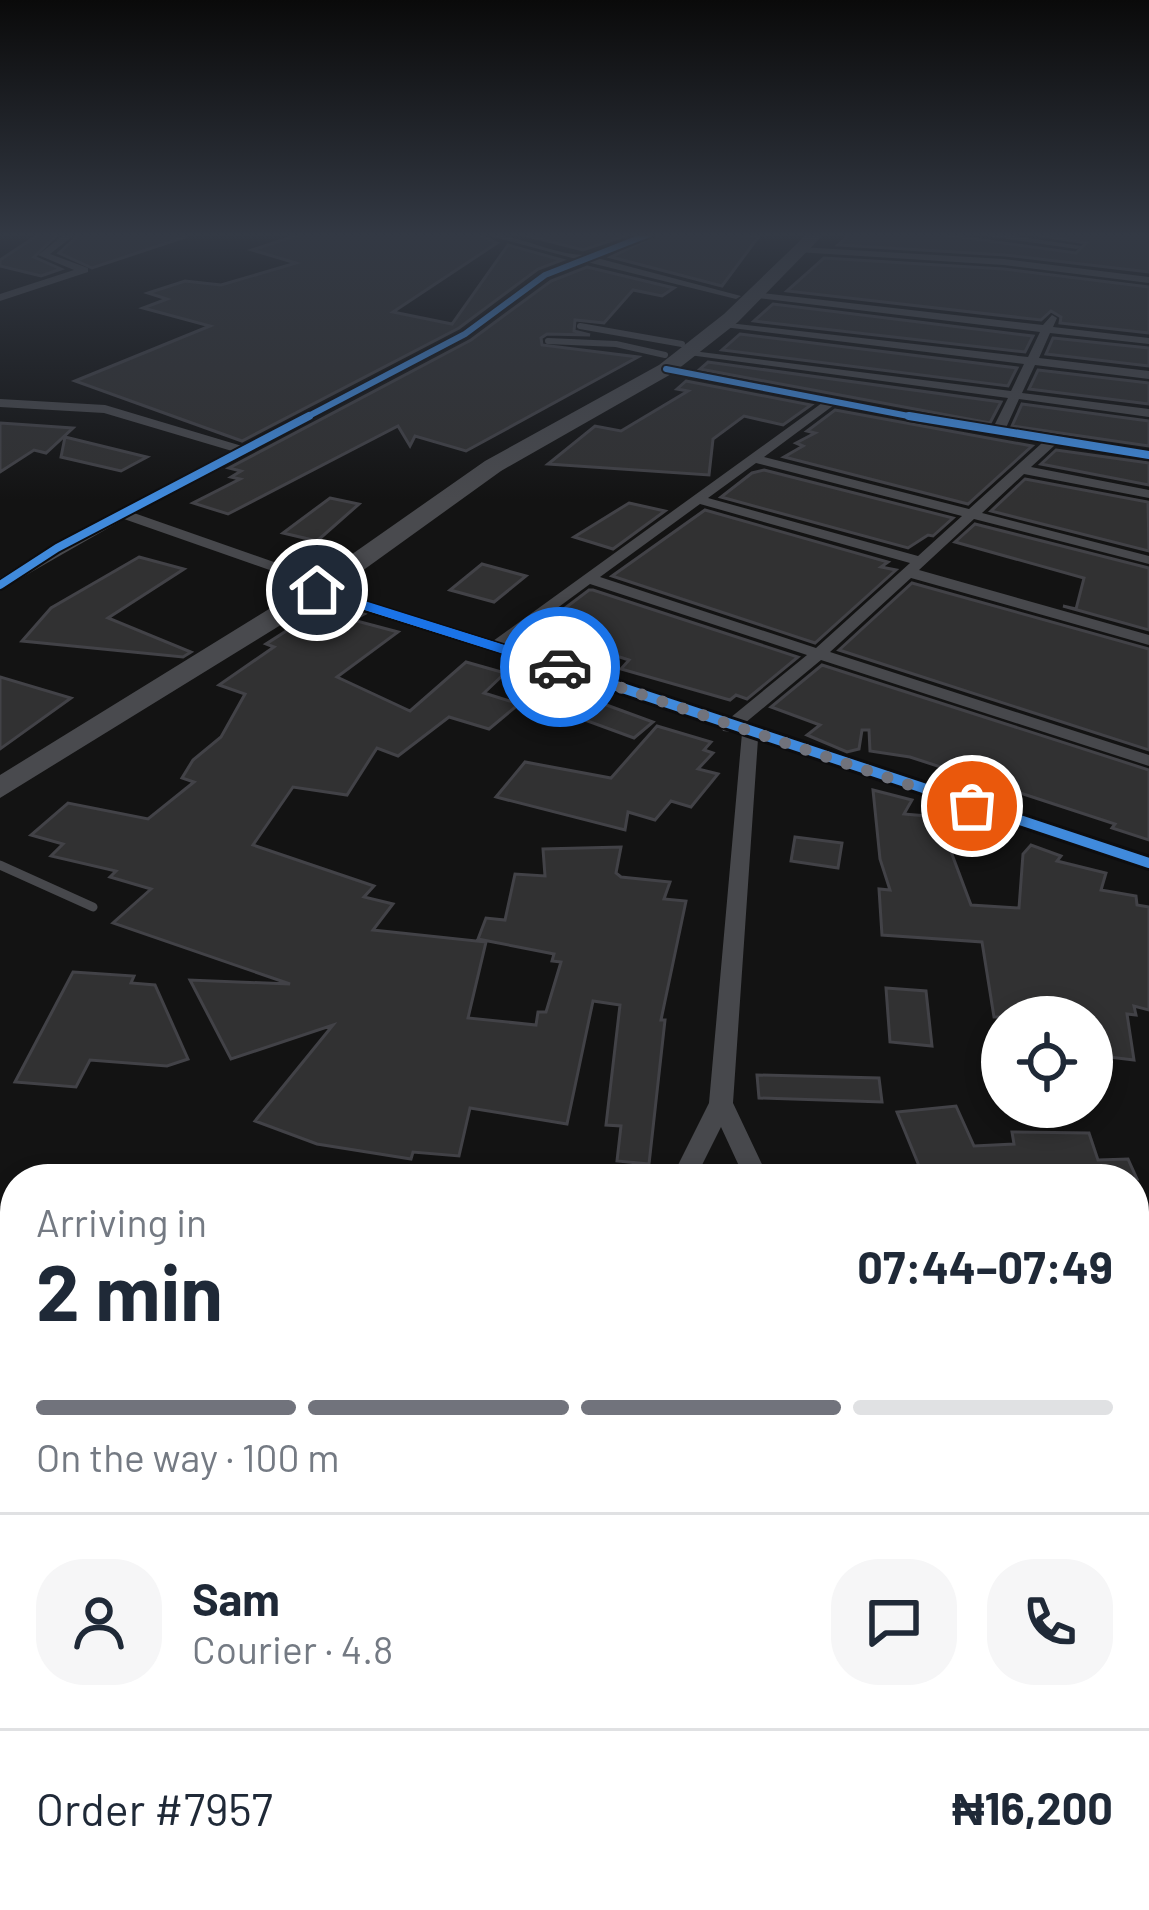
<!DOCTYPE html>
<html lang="en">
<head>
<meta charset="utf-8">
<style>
  body { margin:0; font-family:Barlow,sans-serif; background:#f6f6f7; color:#1f2937; height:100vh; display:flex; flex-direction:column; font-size:45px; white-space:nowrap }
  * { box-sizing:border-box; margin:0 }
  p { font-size:39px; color:#747a83 }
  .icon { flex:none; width:66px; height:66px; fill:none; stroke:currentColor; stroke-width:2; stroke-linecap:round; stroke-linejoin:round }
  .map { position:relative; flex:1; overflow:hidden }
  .panel { position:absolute; left:0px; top:1164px; width:1149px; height:747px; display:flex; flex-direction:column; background:#fff; border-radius:48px 48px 0 0; box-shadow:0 6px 18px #0003 }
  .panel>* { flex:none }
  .fabs { position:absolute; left:981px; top:996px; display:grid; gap:24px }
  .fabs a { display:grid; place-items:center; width:132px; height:132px; border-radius:50%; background:#fff; box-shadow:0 6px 18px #0003; font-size:60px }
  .pin { position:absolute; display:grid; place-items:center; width:102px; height:102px; color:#fff; margin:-51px; border:6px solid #fff; border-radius:50%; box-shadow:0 3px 12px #0007 }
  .courier { position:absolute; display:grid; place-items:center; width:120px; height:120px; margin:-60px; border:9px solid #1a73e8; border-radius:50%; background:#fff; color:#222; box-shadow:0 3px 15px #0007 }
  .summary em { font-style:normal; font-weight:700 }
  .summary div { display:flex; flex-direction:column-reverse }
  .summary { display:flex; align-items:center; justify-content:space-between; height:204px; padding:0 36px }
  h1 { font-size:78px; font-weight:700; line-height:90px }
  .bar { display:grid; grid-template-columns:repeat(4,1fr); gap:18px 12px; align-content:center; height:144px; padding:0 36px }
  .bar i { height:15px; border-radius:9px; background:#e0e1e3 }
  .bar .active { background:#71737c }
  .bar p { grid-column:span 4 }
  .line { display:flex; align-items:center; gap:30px; padding:0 36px; border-top:3px solid #e0e1e3 }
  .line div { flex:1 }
  .round { display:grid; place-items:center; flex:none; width:126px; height:126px; border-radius:48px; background:#f6f6f7 }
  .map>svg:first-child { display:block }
</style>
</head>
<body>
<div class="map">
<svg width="1149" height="1910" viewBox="0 0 1149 1910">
  <rect width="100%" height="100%" fill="#131313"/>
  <g fill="#313132" stroke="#424247" stroke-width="3">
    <path d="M41,233H59L34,257L61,269L41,276L0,266V260Z"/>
    <path d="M81,233H184L185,237L92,268L59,253Z"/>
    <path d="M304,233H475L497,243L393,312L452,324L508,245L562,260L538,269L459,328L242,441L75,381L210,326L143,308L167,299L148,293L185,281L221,285L296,263L252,250Z"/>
    <path d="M516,233H634L583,250Z"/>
    <path d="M661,233H717L759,236L722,286L611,257Z"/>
    <path d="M851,233H931L1076,253L1086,243L1025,233H1149V272L1005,255L838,245Z"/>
    <path d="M824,258L1004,269L1149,287V333L1060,323L1061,317L1051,311L1041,320L787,291Z"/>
    <path d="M587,267L674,288L662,296L633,290L604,323L575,320L574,331L590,335L547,334L541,338L542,345L638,357L466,451L415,436L410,446L398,426L228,514L193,503L240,479L231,477L241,471L229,468L471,340L551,281Z"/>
    <path d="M773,304L1033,336L1025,352L754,321Z"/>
    <path d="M740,334L1017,368L1008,386L722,350Z"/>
    <path d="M1053,338L1149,348V366L1046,354Z"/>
    <path d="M708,362L1001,402L990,423L700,369Z"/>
    <path d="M1038,370L1149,383V404L1029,389Z"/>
    <path d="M686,381L811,405L783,425L744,416L713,439L709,475L548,464L595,426L621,431L688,391L677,389Z"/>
    <path d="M1022,404L1149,421V446L1012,426Z"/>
    <path d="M835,410L1032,446L968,504L784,457L803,446L796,443L815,433L807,431Z"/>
    <path d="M0,423L15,424L73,428L46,453L34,450L0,472Z"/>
    <path d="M65,437L147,457L121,471L61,457Z"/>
    <path d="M1056,450L1149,463V485L1041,464Z"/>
    <path d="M764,470L953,518L933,536L928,535L908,548L721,497L752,473Z"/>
    <path d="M1025,479L1148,502L1149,551L991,511Z"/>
    <path d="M330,498L359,504L317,541L283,533Z"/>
    <path d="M629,503L665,511L613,549L574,537Z"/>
    <path d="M705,510L888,562L881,567L896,570L815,643L612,576Z"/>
    <path d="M975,524L1149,568V630L1063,606L1076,609L1084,578L955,542Z"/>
    <path d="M139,557L184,569L108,618L191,652L183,657L22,641L51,608Z"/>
    <path d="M482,564L526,576L494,602L450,590Z"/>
    <path d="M912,583L1149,649V750L839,650Z"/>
    <path d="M589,590H593L798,657L747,699L736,695L730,700L621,669L629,660L536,630Z"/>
    <path d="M330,603L364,614L353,620L398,632L337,677L410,711L466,662L505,673L484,693L519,704L489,729L449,717L398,756L377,748L347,795L293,787L253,845L374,886L364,897L393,904L373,930L486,942L468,1018L536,1025L538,1012H546L561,962L552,961L554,954L478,939L486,918L505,920L515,874L545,876L543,849L621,847L616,873L621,877L670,882L664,899L686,901L661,1020H665L649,1164L617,1161L621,1126L606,1125L620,1005L593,1001L567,1124L470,1108L459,1156L413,1152L411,1159L317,1144L255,1121L333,1025L231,1059L190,980L290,984L113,923L151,889L110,877L116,871L51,856L63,844L31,835L68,803L148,819L194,782L182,778L193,760L221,737L245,694L219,685L274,647L266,644Z"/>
    <path d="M822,665L1149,770V840L1112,828L1115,824L910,757L870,751L869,730H862L859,749L847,752L807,735L820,725L771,707Z"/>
    <path d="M0,677L71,698L0,749Z"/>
    <path d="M601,703L653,722L634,738L582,719Z"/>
    <path d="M657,726L711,742L704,750L713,753L698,769L718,774L691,807L671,801L655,820L628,812L625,830L496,797L525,762L611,778Z"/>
    <path d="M873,790L912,800L904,814L938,817L971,905L1019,908L1023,854L1031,845L1061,856L1057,861L1106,873L1101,890L1136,896L1137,905L1149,907V1010L1134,1006L1136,1015L1127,1014L1134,1060L1092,1055V1017H994L982,942L882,935L879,889L890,890L880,859Z"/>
    <path d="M795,837L842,843L838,868L791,861Z"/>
    <path d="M73,972L134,976L131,983L155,985L188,1059L167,1066L90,1060L76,1087L15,1082Z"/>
    <path d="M886,988L926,991L932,1046L890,1042Z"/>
    <path d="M757,1075L879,1078L882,1102L759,1098Z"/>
    <path d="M956,1106L974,1146L1014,1144L1012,1132L1089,1133L1098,1160L1128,1159L1137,1179L924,1178L897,1112Z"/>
  </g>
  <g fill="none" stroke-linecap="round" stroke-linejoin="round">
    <g stroke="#47484c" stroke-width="6">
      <path d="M580,326L682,344"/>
      <path d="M548,341L616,344L665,355"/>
    </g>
    <path stroke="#47484c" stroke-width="9" d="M0,865L93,907"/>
    <g fill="#47484c" fill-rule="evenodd">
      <path d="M66,233H77L50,254L88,268V272L0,301V294L74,270L38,255Z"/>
      <path d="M479,233C515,233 551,254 583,255C608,255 631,233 657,233L597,258L741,296L736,299L587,262L549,277L469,336L134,513L308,574V580H298L124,519L0,590V578L52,545L232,451L104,413L0,407V399L105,405L242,446L461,332L541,273L576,259Z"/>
      <path d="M965,233H994L1082,246L1077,249Z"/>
      <path d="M800,247L1004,259L1149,277V283L1004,265L797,252Z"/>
      <path d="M754,292L1043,325L1052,315L1057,318L1053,327L1149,338V344L1050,333L1039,358L1149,371V379L1035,365L1022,393L1149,409V417L1019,399L1005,430L1149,451V459L1055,445L1031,467L1149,490V498L1024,474L982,513L1149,556V564L974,519L919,570L1149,635V645L911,578L830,652L1149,755V766L821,660L745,723L1149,857V869L758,739L733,1103L769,1179H745L721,1127L695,1179H671L709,1103L742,733L723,731L721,726L309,591L322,588L493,641L822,403L666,373L662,371V367L993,428L1008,398L689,355L683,352L685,350L1011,391L1024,364L724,327L720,326V322L1028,357L1040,332L750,297ZM834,405L1042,443L969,509L764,457ZM756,463L962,516L918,556L708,498ZM700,504L910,563L816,648L600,577ZM590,584L807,655L730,718L507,645Z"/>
      <path d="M280,1896H318L312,1910H274Z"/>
      <path d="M1022,1896H1058L1063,1910H1027Z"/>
    </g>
    <path fill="#494a4e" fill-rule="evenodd" d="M808,233H825L738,322L673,373L501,471L326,597L0,798V775L308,585L485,461L659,365L724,314Z"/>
    <g stroke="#0d0d0f" stroke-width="10">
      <g id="cycleway-far2">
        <path d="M666,369L924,419"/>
        <path d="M303,419L465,334L545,275L652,233"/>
      </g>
    </g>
    <g stroke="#0d0d0f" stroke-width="12">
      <g id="cycleway-far1">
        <path d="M909,416L1149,455"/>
        <path d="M0,585L57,548L309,416"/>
        <path d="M317,591L535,659"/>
      </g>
    </g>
    <g stroke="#0d0d0f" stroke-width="16">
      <path id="cycleway" d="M526,656L1149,863"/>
    </g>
    <use href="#cycleway-far2" stroke="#408adc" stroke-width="6"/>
    <use href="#cycleway-far1" stroke="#408adc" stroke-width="8"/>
    <use href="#cycleway" stroke="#408adc" stroke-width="10"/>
  </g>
  <linearGradient id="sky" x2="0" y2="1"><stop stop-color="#0a0a0a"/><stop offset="0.47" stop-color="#333944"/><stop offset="1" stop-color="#333944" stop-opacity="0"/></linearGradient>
  <rect width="1149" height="500" fill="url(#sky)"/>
  <path fill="#1a73e8" d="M317,586L565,664L567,667L554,670L312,593Z"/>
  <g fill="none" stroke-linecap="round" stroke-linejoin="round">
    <path stroke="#71737c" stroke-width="12" stroke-dasharray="0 21.6" d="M560,667L972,806"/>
  </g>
</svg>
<div class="fabs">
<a><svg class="icon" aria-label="locate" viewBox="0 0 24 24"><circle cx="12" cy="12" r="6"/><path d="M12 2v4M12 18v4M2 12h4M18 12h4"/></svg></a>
</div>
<div class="pin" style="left:972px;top:806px;background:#ea580c"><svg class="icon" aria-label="bag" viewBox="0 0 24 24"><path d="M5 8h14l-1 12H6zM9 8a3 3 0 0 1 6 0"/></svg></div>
<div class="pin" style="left:317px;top:590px;background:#1f2937"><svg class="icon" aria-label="home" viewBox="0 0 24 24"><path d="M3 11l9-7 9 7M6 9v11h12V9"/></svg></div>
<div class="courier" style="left:560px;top:667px"><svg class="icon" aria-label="car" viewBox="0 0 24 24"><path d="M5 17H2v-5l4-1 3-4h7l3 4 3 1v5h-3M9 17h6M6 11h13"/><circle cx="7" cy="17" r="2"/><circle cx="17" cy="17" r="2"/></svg></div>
<section class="panel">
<div class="summary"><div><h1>2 min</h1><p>Arriving in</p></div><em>07:44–07:49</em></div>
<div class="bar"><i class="active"></i><i class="active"></i><i class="active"></i><i></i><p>On the way · 100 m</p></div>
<div class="line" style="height:216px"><a class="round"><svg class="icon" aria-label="person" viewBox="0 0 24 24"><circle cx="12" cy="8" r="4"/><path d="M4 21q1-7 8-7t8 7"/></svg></a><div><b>Sam</b><p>Courier · 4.8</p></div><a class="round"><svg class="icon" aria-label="chat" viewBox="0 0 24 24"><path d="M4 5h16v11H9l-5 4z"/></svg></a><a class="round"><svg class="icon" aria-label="phone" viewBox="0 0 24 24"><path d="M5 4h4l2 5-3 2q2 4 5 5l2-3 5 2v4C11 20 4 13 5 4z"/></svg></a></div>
<div class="line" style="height:156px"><div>Order #7957</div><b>₦16,200</b></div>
</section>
</div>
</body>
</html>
